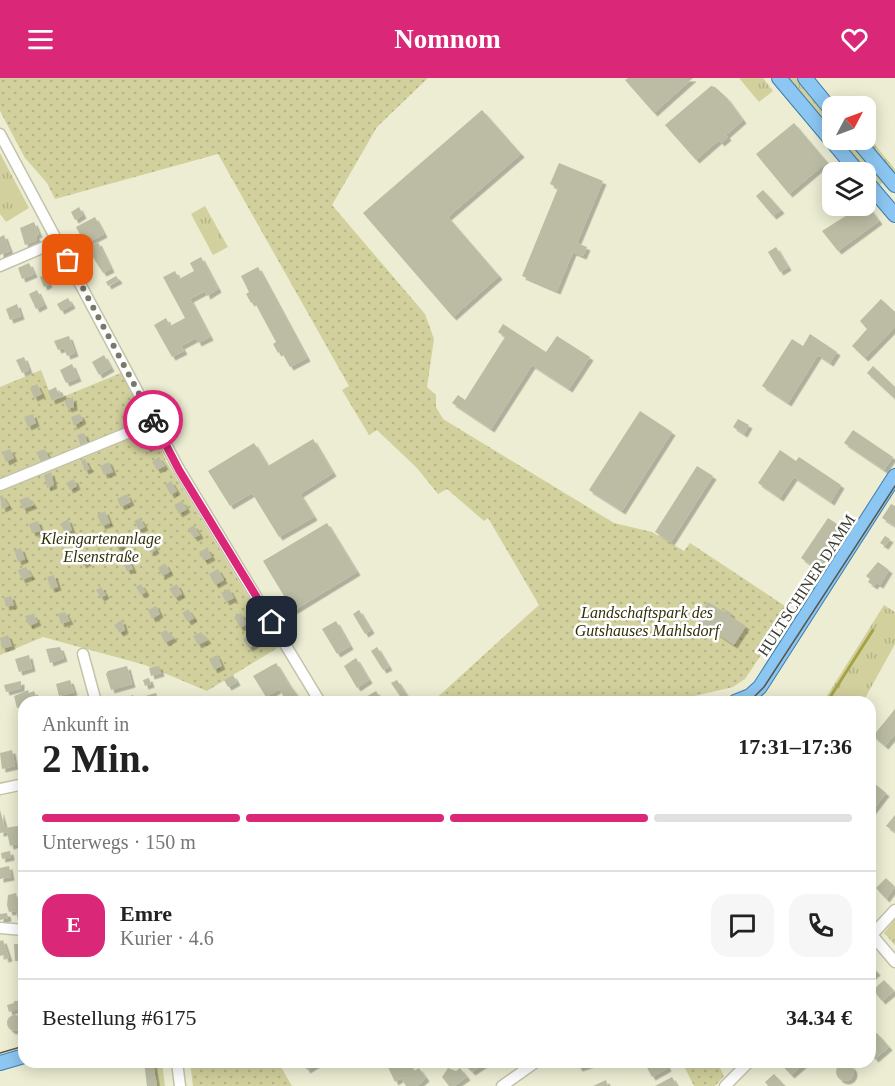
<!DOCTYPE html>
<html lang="de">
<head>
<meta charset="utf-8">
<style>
  body { margin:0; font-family:"Times New Roman",serif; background:#f6f6f6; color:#222; height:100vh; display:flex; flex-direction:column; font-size:22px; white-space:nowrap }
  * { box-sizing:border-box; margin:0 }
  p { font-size:20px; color:#767676 }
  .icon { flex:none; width:33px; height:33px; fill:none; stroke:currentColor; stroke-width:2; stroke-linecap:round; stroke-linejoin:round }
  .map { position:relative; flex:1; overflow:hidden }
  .panel { position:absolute; left:18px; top:618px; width:858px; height:372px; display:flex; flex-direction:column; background:#fff; border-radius:18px; box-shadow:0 3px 15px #0003 }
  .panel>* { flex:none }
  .needle { width:39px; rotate:49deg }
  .buttons { position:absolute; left:822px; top:18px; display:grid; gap:12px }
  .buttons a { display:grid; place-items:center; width:54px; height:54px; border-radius:12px; background:#fff; box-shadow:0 3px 15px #0003; font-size:30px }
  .pin { position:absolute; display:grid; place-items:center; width:51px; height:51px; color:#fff; margin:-26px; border-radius:12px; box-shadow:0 3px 9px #0006 }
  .courier { position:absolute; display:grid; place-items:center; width:60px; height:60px; margin:-30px; border:4px solid #db2777; border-radius:50%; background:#fff; color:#222; box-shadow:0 2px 8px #0007 }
  .summary em { font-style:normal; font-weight:800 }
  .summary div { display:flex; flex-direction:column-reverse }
  .summary { display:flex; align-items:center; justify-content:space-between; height:102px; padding:0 24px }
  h1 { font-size:39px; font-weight:800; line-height:45px }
  .bar { display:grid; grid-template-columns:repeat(4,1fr); gap:9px 6px; align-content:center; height:72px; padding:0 24px }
  .bar i { height:8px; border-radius:4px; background:#e0e0e0 }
  .bar .active { background:#db2777 }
  .bar p { grid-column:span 4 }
  .line { display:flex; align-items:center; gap:15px; padding:0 24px; border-top:2px solid #e0e0e0 }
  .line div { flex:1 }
  .round { display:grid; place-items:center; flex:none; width:63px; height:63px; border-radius:18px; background:#f6f6f6 }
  header { display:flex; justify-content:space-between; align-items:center; height:78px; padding:0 24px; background:#db2777; color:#fff; font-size:27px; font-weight:800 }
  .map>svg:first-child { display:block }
</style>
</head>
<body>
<header><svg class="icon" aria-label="menu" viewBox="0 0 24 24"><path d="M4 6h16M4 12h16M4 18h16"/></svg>Nomnom<svg class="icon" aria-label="heart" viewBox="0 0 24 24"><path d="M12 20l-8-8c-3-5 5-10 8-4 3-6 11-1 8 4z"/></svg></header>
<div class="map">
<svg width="895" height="1008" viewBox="0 0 895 1008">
  <defs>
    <pattern id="grass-tufts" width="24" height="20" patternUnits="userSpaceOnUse" patternTransform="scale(1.5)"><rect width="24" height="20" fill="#d2d19d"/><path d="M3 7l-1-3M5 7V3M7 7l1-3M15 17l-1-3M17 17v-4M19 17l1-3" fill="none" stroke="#b5b488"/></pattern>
    <pattern id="park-dots" width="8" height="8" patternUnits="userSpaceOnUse" patternTransform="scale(1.5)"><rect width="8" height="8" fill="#d2d19d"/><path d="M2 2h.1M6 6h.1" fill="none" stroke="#b5b488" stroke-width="1.8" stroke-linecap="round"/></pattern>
    <filter id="shadow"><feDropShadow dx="3.5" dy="3.5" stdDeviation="0" flood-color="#0004"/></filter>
  </defs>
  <rect width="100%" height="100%" fill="#ecedd3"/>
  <g fill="url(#grass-tufts)">
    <path d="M739,0H763L773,13L759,24Z"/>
    <path d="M786,0H797L832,42V55Z"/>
    <path d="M866,56L895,91V98L864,62Z"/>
    <path d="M838,62H849L884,103L880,107Z"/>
    <path d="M0,75L29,130L6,144L0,136Z"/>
    <path d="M205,128L228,169L213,177L191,136Z"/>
    <path d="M884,527L895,534V566L863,624H823Z"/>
    <path d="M895,841V867L884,855Z"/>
    <path d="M153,984H162L165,1008H157Z"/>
  </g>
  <g fill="url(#park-dots)">
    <path d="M0,0H428L377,49L332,127L425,236L434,261L427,309L436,317V329L443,341L614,445L652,454L684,473L690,465L791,532L745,601L733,609L669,624H432L539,527L488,440L484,443L447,411L438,416L417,390L377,352L369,357L342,312L349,308L218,76L55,121L47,105L25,80L0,33Z"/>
    <path d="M41,292L53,323L121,295L152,350L166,383L279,569L207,613L145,587L43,559L0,577V309Z"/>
    <path d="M190,984H278L292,1008H193Z"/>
    <path d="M682,984H717L724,998L715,1008H694Z"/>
  </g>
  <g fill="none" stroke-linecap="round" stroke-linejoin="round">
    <path stroke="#a5a248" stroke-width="3" d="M827,624L873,552"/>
  </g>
  <g fill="#bbbca3" filter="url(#shadow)">
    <path d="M628,0H693L654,35L625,2Z"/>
    <path d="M711,8L715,9L727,20L743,42L726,57L728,59L721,65L719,62L696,82L665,47Z"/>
    <path d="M482,32L521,76L448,139L499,198L453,239L363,135Z"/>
    <path d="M794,45L827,84L789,116L756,76Z"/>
    <path d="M559,85L603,103L577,165L587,169L583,178L573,174L557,213L522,198L558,110L550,106Z"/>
    <path d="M763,112L781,132L773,138L756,118Z"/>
    <path d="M866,125L879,143L838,173L822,153Z"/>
    <path d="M79,129L83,137L75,142L71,134Z"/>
    <path d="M95,139L104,156L85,166L76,149Z"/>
    <path d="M34,144L39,156L36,157L37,162L25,167L20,150Z"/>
    <path d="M4,157L10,173L0,177V159Z"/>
    <path d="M98,164L111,191L103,195L87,170Z"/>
    <path d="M776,169L788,189L780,194L768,174Z"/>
    <path d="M201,179L218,211L207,218L205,213L190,221L210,259L198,265L196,260L181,268L184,273L172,279L154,247L166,240L170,248L185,240L163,199L175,193L179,201L194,193L190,185Z"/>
    <path d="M29,185L34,196L22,201L18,190Z"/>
    <path d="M258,189L307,280L290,289L281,273L278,275L273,266L276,264L254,223L251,225L246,216L249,214L241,198Z"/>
    <path d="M45,197L49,206L44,209L40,199Z"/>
    <path d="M116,198L119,202L108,208L106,204Z"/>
    <path d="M37,212L44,227L36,231L29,216Z"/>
    <path d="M68,220L72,227L61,233L57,226Z"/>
    <path d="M881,221L895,234V249L865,280L852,268L867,251L860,243Z"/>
    <path d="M17,226L21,238L10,242L6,231Z"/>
    <path d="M503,246L546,274L557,258L590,279L569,311L532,287L491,351L452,325L458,317L465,322L505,259L498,254Z"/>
    <path d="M810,256L837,274L830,285L818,277L788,325L762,308L792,261L803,268Z"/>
    <path d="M69,258L75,275L67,278L64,270L58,272L54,263Z"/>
    <path d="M104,277L111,290L99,297L92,284Z"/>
    <path d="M24,279L29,292L22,295L16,282Z"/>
    <path d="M72,286L78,300L66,305L60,292Z"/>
    <path d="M873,288L895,309V321L867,295Z"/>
    <path d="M37,306L42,316L34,320L30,310Z"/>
    <path d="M56,309L58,315L62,314L64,318L52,323L48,313Z"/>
    <path d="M73,319L74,329L68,331L64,323Z"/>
    <path d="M640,333L672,354L622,433L589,412Z"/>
    <path d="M33,336L36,345L28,349L24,339Z"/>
    <path d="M80,336L83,342L74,348L71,339Z"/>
    <path d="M738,341L749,347L744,356L733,349Z"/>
    <path d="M853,352L893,379L884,392L844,365Z"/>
    <path d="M84,355L88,365L81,368L77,357Z"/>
    <path d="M148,357L152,368L147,371L141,361Z"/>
    <path d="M313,361L333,395L300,416L314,439L279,459L252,415L230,428L208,393L254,365L268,388Z"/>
    <path d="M10,371L14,380L6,384L2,374Z"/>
    <path d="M45,371L49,380L41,384L36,374Z"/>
    <path d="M780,372L796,383L799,379L841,407L831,424L794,399L780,420L758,405Z"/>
    <path d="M159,379L165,388L157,392L152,384Z"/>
    <path d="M85,381L90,391L85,393L81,383Z"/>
    <path d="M109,384L113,394L104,397L100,388Z"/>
    <path d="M697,388L713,398L671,464L655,454Z"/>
    <path d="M51,394L54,407L47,410L44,397Z"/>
    <path d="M74,401L77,408L70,412L66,405Z"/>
    <path d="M171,403L177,413L171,417L165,407Z"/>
    <path d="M127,416L131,424L121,429L117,421Z"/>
    <path d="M2,417L9,428L2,431L0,418Z"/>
    <path d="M28,419L34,427L23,431L19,422Z"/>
    <path d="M182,423L187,431L179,436L174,427Z"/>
    <path d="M891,426L895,428V448L882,440Z"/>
    <path d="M105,433L110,445L102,448L97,437Z"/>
    <path d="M140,440L145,449L139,452L134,443Z"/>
    <path d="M828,440L846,452L819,492L801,480Z"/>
    <path d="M68,441L72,452L66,456L60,446Z"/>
    <path d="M38,443L41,453L32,455L29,446Z"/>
    <path d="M327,445L357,494L293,533L263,483Z"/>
    <path d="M194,447L200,457L194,460L188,451Z"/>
    <path d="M885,458L890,461L885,468L880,465Z"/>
    <path d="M118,459L123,467L117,471L112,462Z"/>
    <path d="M151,463L156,472L151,475L146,466Z"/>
    <path d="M21,470L25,481L18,484L14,472Z"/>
    <path d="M207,470L212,479L204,483L199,474Z"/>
    <path d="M84,477L88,484L83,487L79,480Z"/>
    <path d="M129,482L133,491L127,493L123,485Z"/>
    <path d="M878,484L889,492L880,507L876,505L874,508L868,504L870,501L866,498Z"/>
    <path d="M165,485L170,494L162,498L158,490Z"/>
    <path d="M26,489L32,498L22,502L18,492Z"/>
    <path d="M218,491L224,502L215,507L209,496Z"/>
    <path d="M54,497L58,509L51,511L47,499Z"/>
    <path d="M141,506L146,514L141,517L136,509Z"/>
    <path d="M177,506L182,516L175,520L169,511Z"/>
    <path d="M101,509L106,517L101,520L96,512Z"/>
    <path d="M229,511L234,520L226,524L221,515Z"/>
    <path d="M11,518L14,527L6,529L4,520Z"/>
    <path d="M708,524L724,534L725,531L732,536L730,538L746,548L734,567L696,542Z"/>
    <path d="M156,528L160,536L152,541L148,532Z"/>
    <path d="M188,531L194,540L188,544L182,535Z"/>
    <path d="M359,532L371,552L365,556L353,536Z"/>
    <path d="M65,534L70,543L61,546L58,536Z"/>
    <path d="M241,535L247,546L240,550L234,539Z"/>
    <path d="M33,536L38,544L29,548L25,538Z"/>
    <path d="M122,542L125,552L120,555L114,547Z"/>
    <path d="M336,543L350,568L337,576L322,551Z"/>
    <path d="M166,552L174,560L165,565L160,555Z"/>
    <path d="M201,554L208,562L198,567L193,558Z"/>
    <path d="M252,556L257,565L249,570L243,561Z"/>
    <path d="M8,557L12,568L2,571L0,560Z"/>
    <path d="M60,569L64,580L50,585L46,571Z"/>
    <path d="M377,569L389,589L383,592L371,573Z"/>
    <path d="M29,577L32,590L19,594L15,581Z"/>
    <path d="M217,577L222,588L214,592L209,581Z"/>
    <path d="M356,580L369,602L357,610L344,588Z"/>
    <path d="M276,585L288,605L299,620L287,624L279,611L266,619L253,598Z"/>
    <path d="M127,588L132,606L111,612L106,596L108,593Z"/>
    <path d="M159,588L161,595L151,598L149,590Z"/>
    <path d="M233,597L237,604L228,609L224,602Z"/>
    <path d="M149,600L151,606L145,608L143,602Z"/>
    <path d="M70,602L74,614L59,618L56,606Z"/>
    <path d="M397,602L409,621L404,624L391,605Z"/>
    <path d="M21,603V610L6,614L4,607Z"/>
    <path d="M28,612L29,615L34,613L38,624H24V628L17,630L14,618Z"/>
    <path d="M376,613L383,624H366L364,620Z"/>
    <path d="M156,615L159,624H144L142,619Z"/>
    <path d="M133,617L136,624H114Z"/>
    <path d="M895,631V656L885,668L873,658Z"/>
    <path d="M24,647V672H23L18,648Z"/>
    <path d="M12,672L15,688L2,691L0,675Z"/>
    <path d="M874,705L886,715L870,736V710Z"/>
    <path d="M0,732L5,750L24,747V764L10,768L7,754L0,755Z"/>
    <path d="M895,737V754L886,748Z"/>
    <path d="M10,773L11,779L2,781L1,775Z"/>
    <path d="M9,788L11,799L0,801V790Z"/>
    <path d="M886,800L895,809L886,821L876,810Z"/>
    <path d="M16,815L23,841L18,842L16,833L9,834L7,827L8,817Z"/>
    <path d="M7,835L8,840L0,842V836Z"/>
    <path d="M3,862L9,880L5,881L4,877L0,878V863Z"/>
    <path d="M14,866H24V883H15Z"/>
    <path d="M870,886L877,894L870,900Z"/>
    <path d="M884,902L894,913L882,923L873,912Z"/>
    <path d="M14,923H21L24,940L20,930L9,934L7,927L14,925Z"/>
    <circle cx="15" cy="945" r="8"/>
    <path d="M877,955L889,969L875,981L870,975V961Z"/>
    <path d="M144,984H153L157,1008H147Z"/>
    <path d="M302,984H320L307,992Z"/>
    <path d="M389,984H408L414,993L419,990L426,1000L417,1008H406L401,1000L395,1004L388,989L392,987Z"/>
    <path d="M462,984H487L472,994Z"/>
    <path d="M576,984H591V986L579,990Z"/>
    <path d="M644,984H665L668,990L652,999Z"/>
    <path d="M783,984H806L791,997L781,986Z"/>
    <circle cx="845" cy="994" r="9"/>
    <path d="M448,990L456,993L460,990L467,999L454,1008H449L442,999Z"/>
    <path d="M774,996L785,1008H768L765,1004Z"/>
    <path d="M672,999L677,1008H655Z"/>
    <path d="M606,1002L608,1008H593Z"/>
  </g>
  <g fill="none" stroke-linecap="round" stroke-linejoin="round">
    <g stroke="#c3c3aa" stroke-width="13">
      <g id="minor">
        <path d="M0,56L179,391L320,624"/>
        <path d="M0,188L58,163"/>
        <path d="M0,407L154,344"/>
        <path d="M83,576L96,624"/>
        <path d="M0,711L24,706"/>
        <path d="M0,850L24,852"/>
        <path d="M872,857L895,884"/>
        <path d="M870,859L895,832"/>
        <path d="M177,984L180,1008"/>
        <path d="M502,1008L536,984"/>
        <path d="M725,1008L749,984"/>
      </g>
    </g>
    <g stroke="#3e7da9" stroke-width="16">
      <g id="major">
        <path d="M779,0L858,94"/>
        <path d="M805,0L832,33"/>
        <path d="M857,62L895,107"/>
        <path d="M866,103L895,137"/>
        <path d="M735,624L750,618L760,609L895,398"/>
        <path d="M0,985L24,978"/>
      </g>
    </g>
    <use href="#minor" stroke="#fff" stroke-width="10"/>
    <use href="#major" stroke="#8cc6f2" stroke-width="14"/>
    <g stroke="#57574b" stroke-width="1.5">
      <path d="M749,624L764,609L895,408"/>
      <path d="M0,975L24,968"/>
    </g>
  </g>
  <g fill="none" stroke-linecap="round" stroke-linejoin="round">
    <path stroke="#79796a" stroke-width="6" stroke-dasharray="0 10.8" d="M68,182L153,342"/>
    <path stroke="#db2777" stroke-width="8" d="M153,342L179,392L272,544"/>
  </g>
  <g text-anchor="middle" stroke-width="5" stroke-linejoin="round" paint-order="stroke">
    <g font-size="16" font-style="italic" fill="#323008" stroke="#fff">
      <text x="101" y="466">Kleingartenanlage<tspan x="101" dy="18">Elsenstraße</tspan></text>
      <text x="647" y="540">Landschaftspark des<tspan x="647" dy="18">Gutshauses Mahlsdorf</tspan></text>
    </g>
    <g font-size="16" fill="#3b3b31" stroke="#fff">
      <text transform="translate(806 507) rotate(-57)" y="6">HULTSCHINER DAMM</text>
    </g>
  </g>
</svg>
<div class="buttons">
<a><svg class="needle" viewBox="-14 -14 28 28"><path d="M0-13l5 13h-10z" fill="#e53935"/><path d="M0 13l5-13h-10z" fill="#767676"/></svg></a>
<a><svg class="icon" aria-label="layers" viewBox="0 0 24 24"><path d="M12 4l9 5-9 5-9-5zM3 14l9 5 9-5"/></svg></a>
</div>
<div class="pin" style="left:68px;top:182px;background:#ea580c"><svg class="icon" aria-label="bag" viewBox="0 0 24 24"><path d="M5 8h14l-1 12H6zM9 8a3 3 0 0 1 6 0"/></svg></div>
<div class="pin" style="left:272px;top:544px;background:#1f2937"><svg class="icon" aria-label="home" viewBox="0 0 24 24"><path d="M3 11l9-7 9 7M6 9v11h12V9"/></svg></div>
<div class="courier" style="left:153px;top:342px"><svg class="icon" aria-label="bike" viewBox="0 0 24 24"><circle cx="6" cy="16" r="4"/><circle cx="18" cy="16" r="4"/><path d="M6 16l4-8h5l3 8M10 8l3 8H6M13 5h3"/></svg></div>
<section class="panel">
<div class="summary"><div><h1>2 Min.</h1><p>Ankunft in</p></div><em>17:31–17:36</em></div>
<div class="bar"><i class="active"></i><i class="active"></i><i class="active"></i><i></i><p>Unterwegs · 150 m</p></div>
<div class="line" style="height:108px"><b class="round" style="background:#db2777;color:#fff">E</b><div><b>Emre</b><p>Kurier · 4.6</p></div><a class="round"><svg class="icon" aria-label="chat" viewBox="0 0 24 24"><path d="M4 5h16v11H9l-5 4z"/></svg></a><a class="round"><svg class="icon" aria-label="phone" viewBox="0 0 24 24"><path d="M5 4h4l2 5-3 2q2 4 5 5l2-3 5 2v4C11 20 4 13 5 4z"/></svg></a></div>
<div class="line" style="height:78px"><div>Bestellung #6175</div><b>34.34 €</b></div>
</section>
</div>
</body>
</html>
